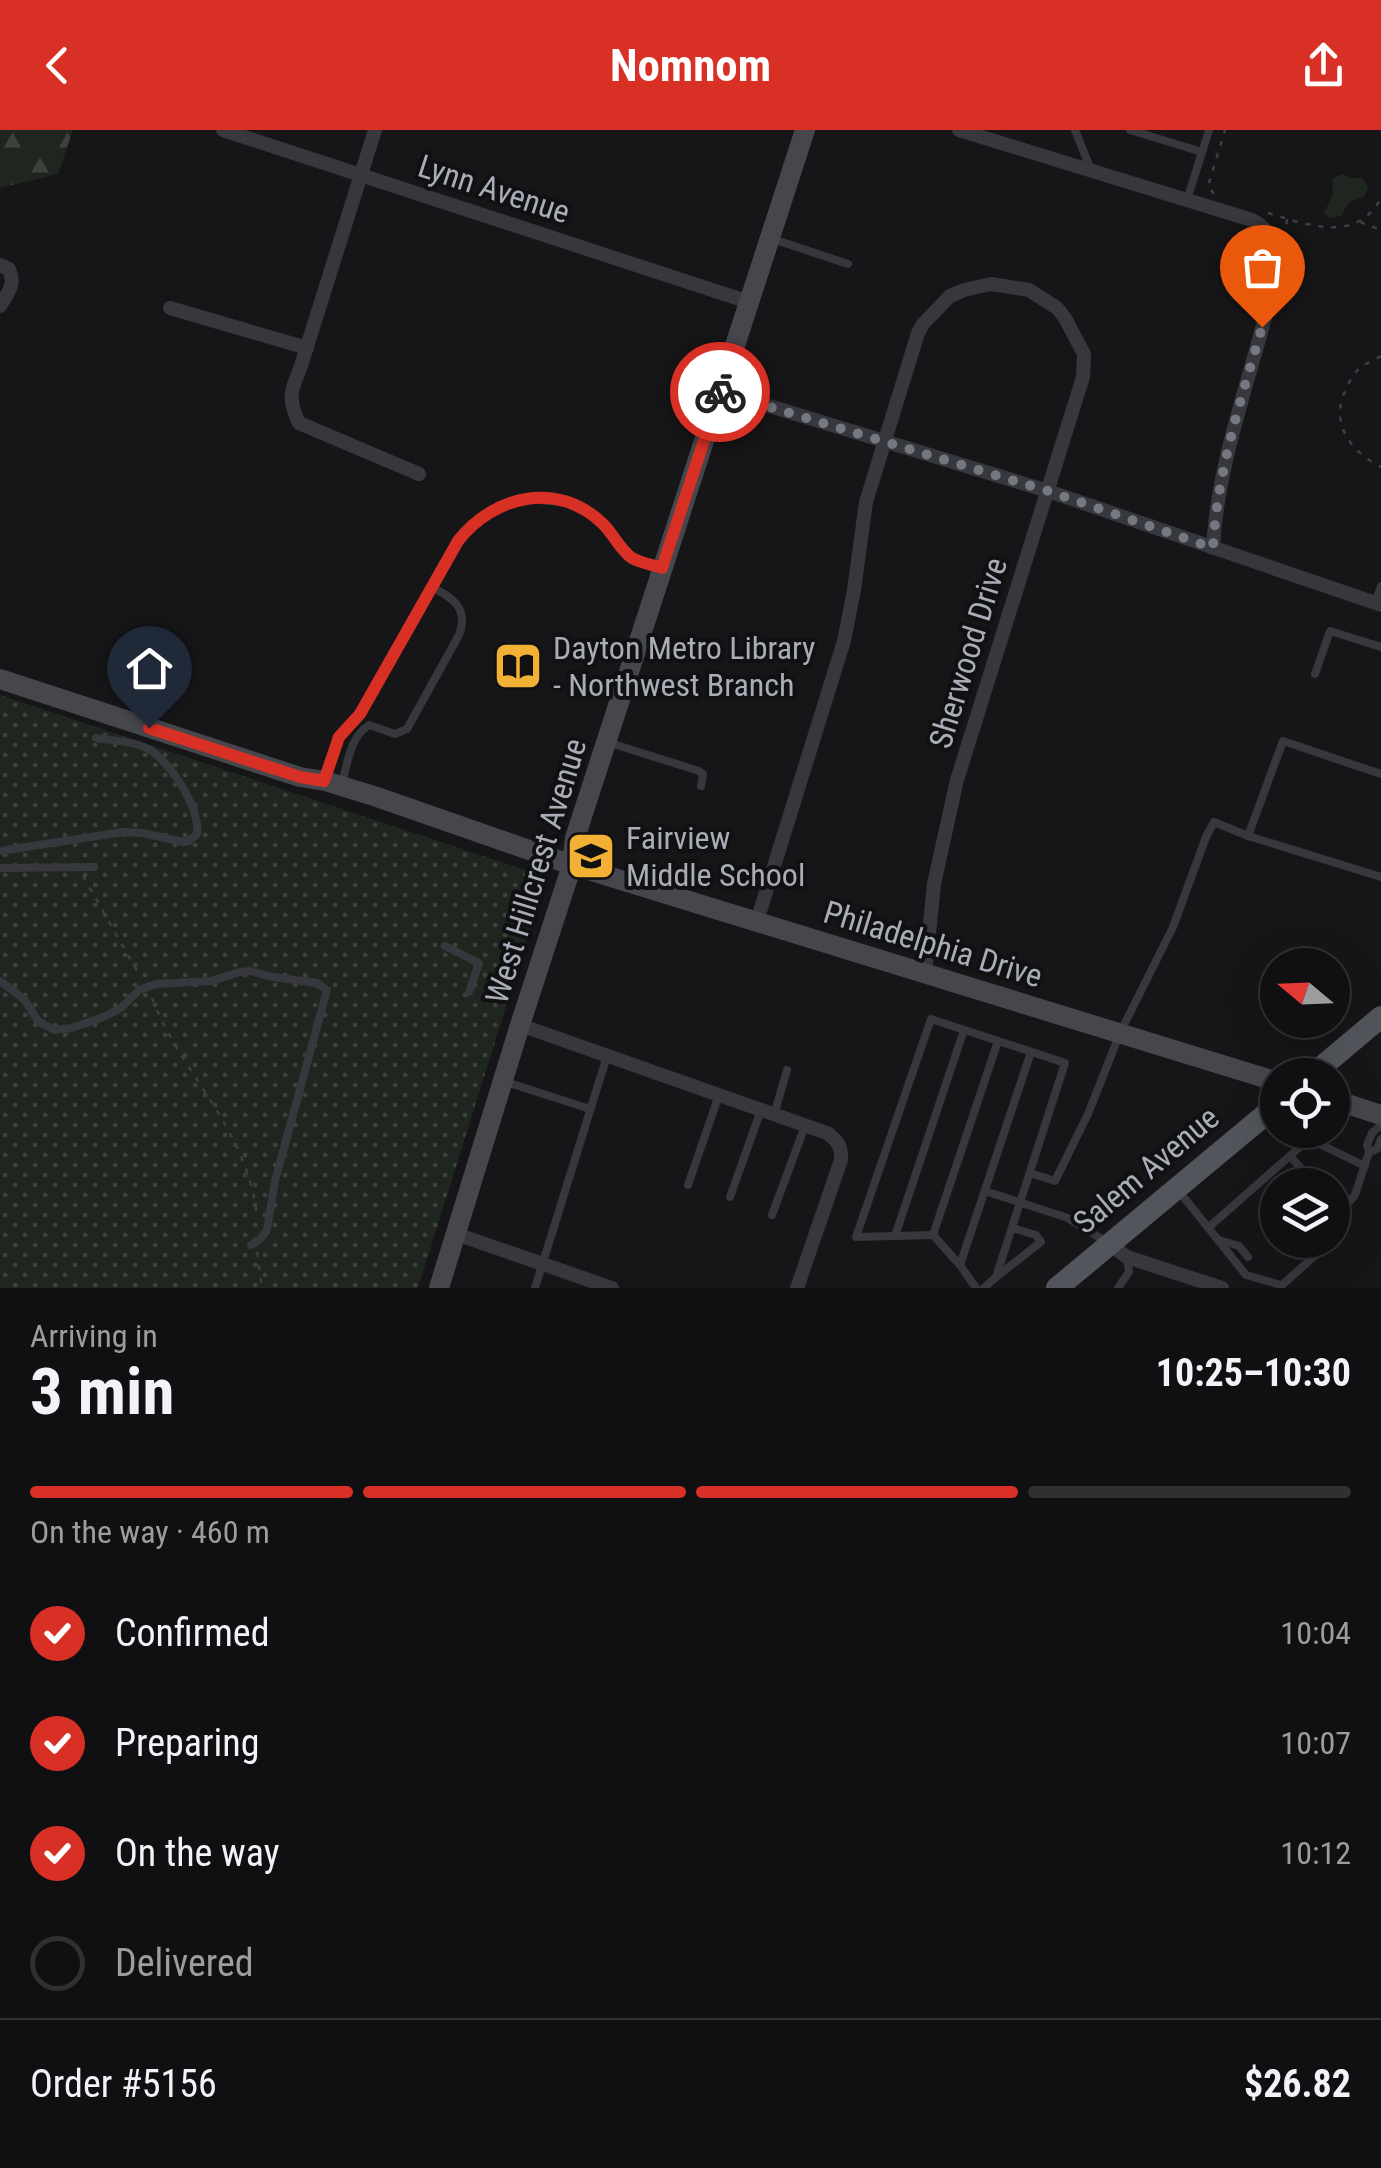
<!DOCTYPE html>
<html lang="en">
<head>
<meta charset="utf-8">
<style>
  body { margin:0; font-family:"Roboto Condensed",sans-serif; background:#1e1e20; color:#f1f3f6; height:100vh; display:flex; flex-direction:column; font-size:38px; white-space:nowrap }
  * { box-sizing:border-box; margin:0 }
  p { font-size:32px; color:#9c9d9f }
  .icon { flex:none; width:55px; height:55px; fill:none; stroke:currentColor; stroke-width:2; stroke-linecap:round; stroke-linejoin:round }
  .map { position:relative; height:1158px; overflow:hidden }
  .panel { display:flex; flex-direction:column; background:#101012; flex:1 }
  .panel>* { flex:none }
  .needle { width:65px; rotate:289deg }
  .fabs { position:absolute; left:1260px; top:818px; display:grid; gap:20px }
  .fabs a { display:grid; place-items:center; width:90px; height:90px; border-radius:50%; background:#101012; box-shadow:0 10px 40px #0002,0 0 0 2px #303032; font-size:50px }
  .pin { position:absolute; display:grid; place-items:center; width:85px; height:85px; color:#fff; margin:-102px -42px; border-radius:50% 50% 50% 0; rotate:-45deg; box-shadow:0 0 10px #0007 }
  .pin .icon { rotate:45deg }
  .courier { position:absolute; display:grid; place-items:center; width:100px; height:100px; margin:-50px; border:8px solid #d93025; border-radius:50%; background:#fff; color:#222; box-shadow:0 2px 12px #0007 }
  .head em { font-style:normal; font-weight:700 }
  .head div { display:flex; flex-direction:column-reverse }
  .head { display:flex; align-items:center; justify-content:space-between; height:170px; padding:0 30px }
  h1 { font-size:65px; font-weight:700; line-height:75px }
  .bar { display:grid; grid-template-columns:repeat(4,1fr); gap:15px 10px; align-content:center; height:120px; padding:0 30px }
  .bar i { height:12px; border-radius:8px; background:#303032 }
  .bar .selected { background:#d93025 }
  .bar p { grid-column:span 4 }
  .line { display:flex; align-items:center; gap:25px; padding:0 30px; border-top:2px solid #303032 }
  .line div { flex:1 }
  ol { padding:0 30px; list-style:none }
  li { display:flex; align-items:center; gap:30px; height:110px }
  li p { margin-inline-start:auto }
  li .icon { padding:10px; border-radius:50%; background:#d93025; color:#fff; stroke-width:4 }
  li:last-child { color:#9c9d9f }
  li i { width:55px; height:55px; border:5px solid #303032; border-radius:50% }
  header { display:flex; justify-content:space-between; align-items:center; height:130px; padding:0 30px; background:#d93025; color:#fff; font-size:45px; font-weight:700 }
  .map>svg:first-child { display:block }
</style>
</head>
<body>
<header><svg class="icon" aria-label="back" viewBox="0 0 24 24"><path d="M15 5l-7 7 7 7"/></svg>Nomnom<svg class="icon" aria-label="share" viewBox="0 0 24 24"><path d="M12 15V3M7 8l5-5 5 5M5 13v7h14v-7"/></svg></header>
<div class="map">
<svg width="1381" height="1158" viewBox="0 0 1381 1158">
  <defs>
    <pattern id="grass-dots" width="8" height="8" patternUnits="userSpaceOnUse" patternTransform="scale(2.5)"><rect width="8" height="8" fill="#1e261f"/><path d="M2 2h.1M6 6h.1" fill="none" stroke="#3c433d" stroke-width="1.8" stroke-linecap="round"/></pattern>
    <pattern id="forest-firs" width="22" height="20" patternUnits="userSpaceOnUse" patternTransform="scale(2.5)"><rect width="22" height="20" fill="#1e261f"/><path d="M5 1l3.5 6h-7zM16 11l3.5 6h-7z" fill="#3c433d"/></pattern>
  </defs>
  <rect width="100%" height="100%" fill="#161618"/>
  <path fill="url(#grass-dots)" d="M0,565L537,744L544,755L418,1158H0Z"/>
  <path fill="url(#forest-firs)" d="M0,0H73L58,44L0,58Z"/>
  <path fill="#1e261f" d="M1341,44L1352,48H1363L1368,58L1364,67L1349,72L1341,86L1330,88L1324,83L1333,64L1332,49Z"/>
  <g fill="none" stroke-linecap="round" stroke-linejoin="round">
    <g stroke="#3d3f44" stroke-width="2.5" stroke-dasharray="5 8" stroke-linecap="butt">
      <path d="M1214,64L1208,56L1225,0"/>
      <path d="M1268,83C1308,95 1356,114 1381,68"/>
      <path d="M1360,92L1381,100"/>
      <path d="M1285,107L1287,89"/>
      <path d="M1381,226C1374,230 1366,233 1360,238C1352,245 1347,256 1343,266C1332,299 1354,323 1381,337"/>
      <path d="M83,746L141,848"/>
      <path d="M152,868C156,878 160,888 165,897C199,961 251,1013 257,1089"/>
      <path d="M1336,952L1341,949H1346"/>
      <path d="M257,1122L262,1158"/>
    </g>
    <g stroke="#37383d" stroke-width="8">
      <path d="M1075,0L1091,40"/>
      <path d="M1130,0L1202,22"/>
      <path d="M1187,70L1209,0"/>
      <path d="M770,108L848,134"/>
      <path d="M1375,473L1381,456"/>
      <path d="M1315,544L1330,501L1381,517"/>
      <path d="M607,612L699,641L703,644L701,656"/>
      <path d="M325,651L339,607L360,584L450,424L469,397L491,380L515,371L529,369L570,373L584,380L601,392L633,428L659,437"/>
      <path d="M341,656C348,634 349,608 369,595L395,604L407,599L459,505C469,479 453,467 431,457"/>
      <path d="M1248,706L1283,611L1381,644"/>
      <path d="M0,721L123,702L142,703L183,712L189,711L197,704C201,679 168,626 144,617C129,610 112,611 96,608"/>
      <path d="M0,738L94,737"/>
      <path d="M445,816L479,833L469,862"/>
      <path d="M0,851L24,869L38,891L54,900L72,898L103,887L121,878L139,860L156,854L211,851L240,842L250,841L273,847L317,853L327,860L275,1051L267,1100L260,1109L251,1115"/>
      <path d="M964,900L895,1106L856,1107L931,889C976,904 1021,918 1065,933L996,1147L984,1158"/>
      <path d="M503,951L590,979"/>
      <path d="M774,985L787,940"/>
      <path d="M1381,995L1372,1003L1367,1015L1369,1022L1377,1019L1381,1009"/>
      <path d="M1290,1026L1316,1055"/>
      <path d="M1030,1043L1055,1051L1088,984L1120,903L1173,797L1206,707L1214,692L1248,706L1381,747"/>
      <path d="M688,1055L719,965"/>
      <path d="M1178,1060L1246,1145L1281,1155"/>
      <path d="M985,1061L1068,1088L1105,1111"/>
      <path d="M730,1067L761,980"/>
      <path d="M772,1085L805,996"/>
      <path d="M1209,1097L1309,1009L1365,1036"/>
      <path d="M1332,1099L1348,1073L1355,1065L1369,1022"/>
      <path d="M933,1105L960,1135L1031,922"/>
      <path d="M895,1106L933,1105L998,911"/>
      <path d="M1219,1110L1239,1116L1248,1127"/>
      <path d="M960,1135L976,1158"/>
      <path d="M996,1147L1041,1112L1036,1105L1012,1098"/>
      <path d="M1281,1156L1319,1122L1326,1110"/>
      <path d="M535,1158L607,926"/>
      <path d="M1118,1158L1129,1142L1127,1127"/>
    </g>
    <g stroke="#37383d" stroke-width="14">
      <path d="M223,0L749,172"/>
      <path d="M375,0L300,239C290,262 288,269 299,293L419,344"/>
      <path d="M959,0L1252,90C1275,101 1275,124 1275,147C1255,238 1218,325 1213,418"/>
      <path d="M0,135L9,139C16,154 8,163 0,176"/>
      <path d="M170,178L307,218"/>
      <path d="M720,261L1048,361L1381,475"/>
      <path d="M757,791L844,511L854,460L866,372L918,203L923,194L950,166L964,160L991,154L1029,160L1057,178L1065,188L1084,224L1083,247L957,650L934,754L925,843"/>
      <path d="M520,895L827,1003C838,1011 842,1017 841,1030L797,1158"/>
      <path d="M456,1104L612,1158"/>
      <path d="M1108,1113L1127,1127L1222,1158"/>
    </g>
    <g stroke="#45474d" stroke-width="20">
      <path d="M0,549L300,647L325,651L377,667L572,735L1278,952"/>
      <path d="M1332,969L1381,985"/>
      <path d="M439,1158L520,895L572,735L575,708L805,0"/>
    </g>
    <g stroke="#53555c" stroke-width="22">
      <path d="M1312,945L1381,887"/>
      <path d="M1057,1158L1278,974"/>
    </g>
  </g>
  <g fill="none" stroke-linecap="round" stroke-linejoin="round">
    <path stroke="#757880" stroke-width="10" stroke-dasharray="0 18" d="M720,262L1048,361L1213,418C1217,342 1241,270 1262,197"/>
    <path stroke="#d93025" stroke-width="12" d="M149,598L300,647L324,651L339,607L360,584L458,411C493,366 557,350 602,393C613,403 620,420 632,428C641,433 653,435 662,438L720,262"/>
  </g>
  <defs>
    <g id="library-square" transform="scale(2.5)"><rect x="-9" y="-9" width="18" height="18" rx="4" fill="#f2b134" stroke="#111113"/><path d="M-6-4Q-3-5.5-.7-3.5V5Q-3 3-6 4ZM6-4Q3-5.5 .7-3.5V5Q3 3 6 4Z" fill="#111"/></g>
    <g id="school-square" transform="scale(2.5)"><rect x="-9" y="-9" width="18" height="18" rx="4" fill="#f2b134" stroke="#111113"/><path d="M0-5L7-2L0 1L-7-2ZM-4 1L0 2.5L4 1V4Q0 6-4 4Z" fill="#111"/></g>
  </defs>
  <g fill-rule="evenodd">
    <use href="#library-square" x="518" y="536"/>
    <use href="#school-square" x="591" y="726"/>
  </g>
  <g text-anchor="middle" stroke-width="8" stroke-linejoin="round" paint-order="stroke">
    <g font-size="32" fill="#a8adb8" stroke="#111113">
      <text transform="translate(494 59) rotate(18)" y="11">Lynn Avenue</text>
      <text transform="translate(968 523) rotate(-73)" y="11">Sherwood Drive</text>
      <text transform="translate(536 741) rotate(-73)" y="11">West Hillcrest Avenue</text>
      <text transform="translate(933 814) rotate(17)" y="11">Philadelphia Drive</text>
      <text transform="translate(1146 1040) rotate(-40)" y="11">Salem Avenue</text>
    </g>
    <g font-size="32" fill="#a8adb8" stroke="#111113" text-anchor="start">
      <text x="553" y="529">Dayton Metro Library<tspan x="553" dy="37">- Northwest Branch</tspan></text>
      <text x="626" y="719">Fairview<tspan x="626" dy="37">Middle School</tspan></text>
    </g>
  </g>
</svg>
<div class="fabs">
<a><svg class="needle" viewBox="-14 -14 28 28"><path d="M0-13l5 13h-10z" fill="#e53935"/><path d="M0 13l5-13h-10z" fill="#9c9d9f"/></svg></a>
<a><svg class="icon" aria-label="locate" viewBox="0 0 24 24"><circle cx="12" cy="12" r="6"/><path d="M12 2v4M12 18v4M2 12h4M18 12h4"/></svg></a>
<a><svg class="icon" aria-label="layers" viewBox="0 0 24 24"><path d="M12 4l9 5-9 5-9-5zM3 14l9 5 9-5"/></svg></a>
</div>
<div class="pin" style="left:1262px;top:197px;background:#ea580c"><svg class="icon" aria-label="bag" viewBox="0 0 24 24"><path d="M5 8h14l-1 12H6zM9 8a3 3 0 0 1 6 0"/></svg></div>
<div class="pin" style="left:149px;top:598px;background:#1f2937"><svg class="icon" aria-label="home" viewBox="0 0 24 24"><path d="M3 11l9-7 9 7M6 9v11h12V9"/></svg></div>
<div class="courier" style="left:720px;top:262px"><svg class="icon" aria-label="bike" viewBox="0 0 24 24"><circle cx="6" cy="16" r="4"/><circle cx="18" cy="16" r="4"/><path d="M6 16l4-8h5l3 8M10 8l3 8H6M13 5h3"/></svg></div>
</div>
<section class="panel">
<div class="head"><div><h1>3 min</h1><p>Arriving in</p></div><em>10:25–10:30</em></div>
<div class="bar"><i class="selected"></i><i class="selected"></i><i class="selected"></i><i></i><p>On the way · 460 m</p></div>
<ol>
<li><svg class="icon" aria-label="check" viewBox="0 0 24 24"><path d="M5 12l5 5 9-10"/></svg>Confirmed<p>10:04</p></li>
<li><svg class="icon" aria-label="check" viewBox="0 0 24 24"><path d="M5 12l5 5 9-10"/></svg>Preparing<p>10:07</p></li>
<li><svg class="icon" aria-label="check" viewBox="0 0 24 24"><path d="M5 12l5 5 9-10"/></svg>On the way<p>10:12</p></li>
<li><i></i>Delivered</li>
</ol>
<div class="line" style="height:130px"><div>Order #5156</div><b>$26.82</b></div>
</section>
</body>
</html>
